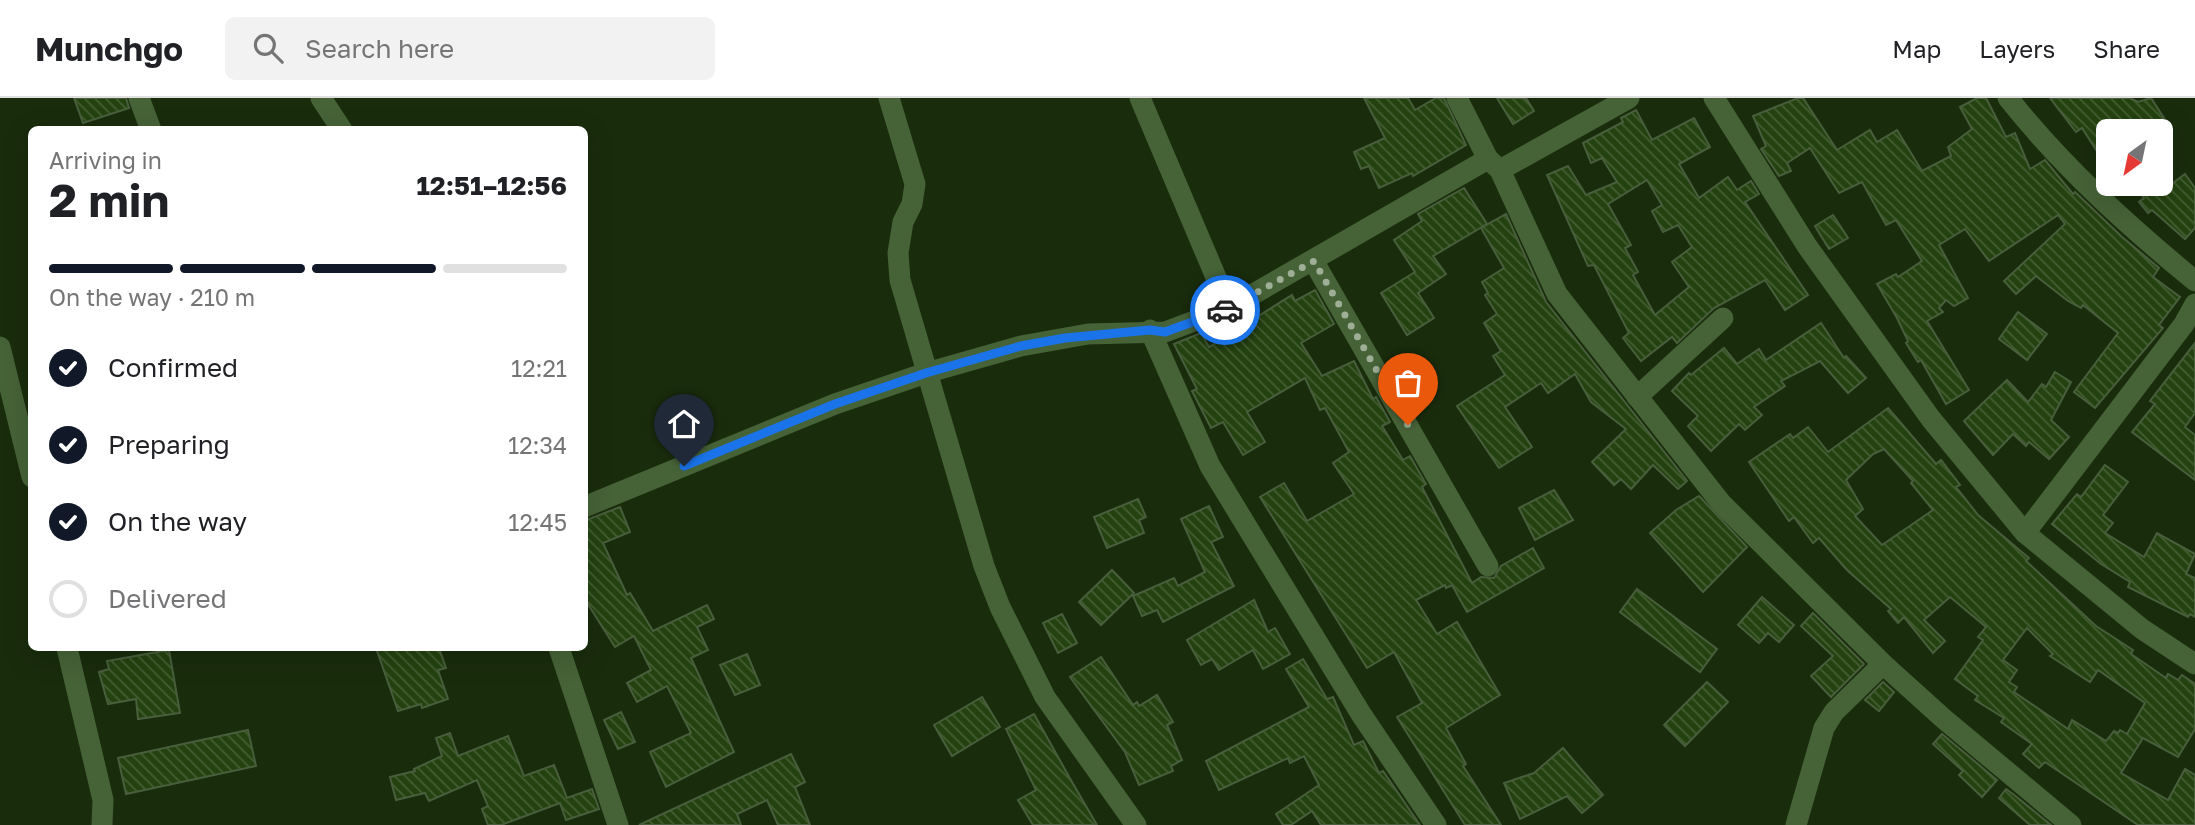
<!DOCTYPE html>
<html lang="en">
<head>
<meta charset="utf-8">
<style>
  body { margin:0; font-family:"Golos Text",sans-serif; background:#f2f2f2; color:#202124; height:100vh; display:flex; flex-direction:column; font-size:26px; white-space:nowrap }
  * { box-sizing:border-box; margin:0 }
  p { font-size:23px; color:#757577 }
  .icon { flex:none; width:38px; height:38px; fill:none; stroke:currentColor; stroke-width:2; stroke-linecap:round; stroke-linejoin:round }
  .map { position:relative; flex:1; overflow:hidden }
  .panel { position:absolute; left:28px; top:28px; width:560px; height:525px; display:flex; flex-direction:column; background:#fff; border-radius:10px; box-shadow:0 7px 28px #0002 }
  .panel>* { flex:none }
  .needle { width:46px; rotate:213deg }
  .controls { position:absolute; left:2096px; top:21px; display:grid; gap:14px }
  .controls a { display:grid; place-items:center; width:77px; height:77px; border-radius:10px; background:#fff; box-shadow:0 7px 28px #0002; font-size:35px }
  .pin { position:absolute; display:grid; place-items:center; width:60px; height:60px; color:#fff; margin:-72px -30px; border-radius:50% 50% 50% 0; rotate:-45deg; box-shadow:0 0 7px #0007 }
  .pin .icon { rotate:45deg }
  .courier { position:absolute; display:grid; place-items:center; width:70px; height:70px; margin:-35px; border:5px solid #1a73e8; border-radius:50%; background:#fff; color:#222; box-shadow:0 2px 9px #0007 }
  .overview em { font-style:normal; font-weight:700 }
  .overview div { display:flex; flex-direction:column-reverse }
  .overview { display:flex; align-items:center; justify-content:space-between; height:119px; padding:0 21px }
  h1 { font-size:46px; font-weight:700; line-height:52px }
  .bar { display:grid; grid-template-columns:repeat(4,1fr); gap:10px 7px; align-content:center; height:84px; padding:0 21px }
  .bar i { height:9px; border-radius:5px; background:#e0e0e0 }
  .bar .selected { background:#111827 }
  .bar p { grid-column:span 4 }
  ol { padding:0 21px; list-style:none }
  li { display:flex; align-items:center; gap:21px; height:77px }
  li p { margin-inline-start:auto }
  li .icon { padding:7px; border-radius:50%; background:#111827; color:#fff; stroke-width:4 }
  li:last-child { color:#757577 }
  li i { width:38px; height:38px; border:4px solid #e0e0e0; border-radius:50% }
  header { display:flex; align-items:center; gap:42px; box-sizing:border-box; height:98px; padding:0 35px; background:#fff; border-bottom:2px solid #e0e0e0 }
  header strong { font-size:33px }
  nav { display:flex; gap:38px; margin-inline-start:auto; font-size:24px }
  .search { width:490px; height:63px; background:#f2f2f2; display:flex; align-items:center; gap:18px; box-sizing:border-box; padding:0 24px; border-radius:10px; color:#757577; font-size:26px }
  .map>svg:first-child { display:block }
</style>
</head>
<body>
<header>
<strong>Munchgo</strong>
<div class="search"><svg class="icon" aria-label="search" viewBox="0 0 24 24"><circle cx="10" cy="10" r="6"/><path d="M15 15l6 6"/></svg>Search here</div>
<nav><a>Map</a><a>Layers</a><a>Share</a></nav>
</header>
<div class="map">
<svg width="2195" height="727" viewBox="0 0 2195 727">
  <defs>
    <pattern id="building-back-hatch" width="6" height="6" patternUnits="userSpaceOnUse" patternTransform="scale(1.75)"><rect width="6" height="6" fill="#244210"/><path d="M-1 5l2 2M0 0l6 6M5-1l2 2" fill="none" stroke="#445e32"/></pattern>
  </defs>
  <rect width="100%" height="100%" fill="#192c0c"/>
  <g fill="url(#building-back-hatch)" stroke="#485e3c" stroke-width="2" fill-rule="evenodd">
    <path d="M74,0H126L129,10L83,25Z"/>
    <path d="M1364,0H1408L1415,12L1436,0H1444L1466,47L1413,78L1412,75L1379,90L1369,68L1361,71L1354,54L1385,40Z"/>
    <path d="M1497,0H1526L1534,13L1513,26Z"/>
    <path d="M1798,0H1803L1837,52L1870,32L1877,44L1897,32L1922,73L1951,58L1948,49L1972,31L1960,9L1977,0H1986L2006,39L2015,35L2030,71L2045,62L2073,96L2075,94L2122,139L2159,170L2153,179L2180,199L2159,227L2163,230L2095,310L2074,294L2118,235L2083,207L2081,210L2068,203L2036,178L2016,196L2004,183L2065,126L2058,117L1989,163L1965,131L1939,147L1968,200L1954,208L1946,202L1939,210L1943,214L1927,223L1969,292L1946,306L1921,262L1918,264L1906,245L1908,243L1897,220L1877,186L1896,176L1898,179L1922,163L1896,122L1886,127L1862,84L1839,95L1810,50L1787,65L1791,73L1779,78L1761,51L1766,48L1753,18Z"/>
    <path d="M2050,0H2130L2138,4L2151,0L2164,20L2144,33H2109V72L2082,30L2076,34Z"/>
    <path d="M1636,12L1652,42L1694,20L1710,49L1679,66L1699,100L1728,79L1737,92L1751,83L1759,96L1745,104L1808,197L1785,212L1765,182L1714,210L1677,245L1672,239L1641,263L1623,240L1629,235L1594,167L1588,168L1547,77L1568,68L1586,97L1617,84L1602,60L1591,65L1583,45L1623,24L1621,20ZM1647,82L1662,107L1652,113L1663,134L1678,127L1692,149L1672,164L1689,189L1655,217L1633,177L1638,174L1625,150L1631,147L1608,106Z"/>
    <path d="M2185,76L2195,90V130L2185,141L2152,112L2148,115L2139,104L2144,100L2134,86L2169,88Z"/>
    <path d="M1464,90L1487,126L1433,158L1446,176L1418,195L1434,220L1407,237L1381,195L1415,174L1394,142L1422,123L1418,116Z"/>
    <path d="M1506,116L1546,204L1687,383L1678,391L1653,367L1631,391L1621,381L1614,387L1592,364L1626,331L1591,304L1575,276L1548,295L1541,285L1505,309L1532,349L1499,370L1457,308L1505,277L1493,258L1501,253L1484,225L1497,216L1485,197L1488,195L1482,184L1504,170L1481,130Z"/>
    <path d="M1833,117L1848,140L1829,151L1815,128Z"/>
    <path d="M1315,192L1334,226L1301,245L1322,278L1354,263L1373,301L1376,299L1390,324L1382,328L1403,362L1410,358L1426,386L1422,389L1472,485L1481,479L1494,480L1501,468L1533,450L1544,470L1467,514L1452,487L1446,490L1445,487L1416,502L1437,536L1457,524L1500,597L1446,630L1466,666L1463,668L1501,727H1465L1397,619L1422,605L1394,554L1367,570L1260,399L1284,385L1307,423L1354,396L1333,365L1349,354L1325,310L1320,312L1305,280L1247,314L1265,344L1243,357L1223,324L1211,330L1192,293L1197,291L1174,246L1201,235L1209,249L1292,197L1295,203Z"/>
    <path d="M2018,214L2047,236L2027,262L1999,241Z"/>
    <path d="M1821,225L1844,260L1846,258L1866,280L1848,295L1820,263L1781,283L1785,288L1754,309L1762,317L1745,332L1739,326L1711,353L1688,328L1698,318L1672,293L1689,275L1691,277L1724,250L1737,266L1759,251L1766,262Z"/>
    <path d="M2195,245V315L2185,329L2195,337V382L2132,334L2155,306L2150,303Z"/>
    <path d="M2055,274L2071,284L2051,322L2069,339L2049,361L2029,344L2026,348L2013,336L1993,357L1964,323L2007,282L2028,304L2042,286L2046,289Z"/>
    <path d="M1888,310L1936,366L1941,362L1960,387L1956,389L1978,417L2029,460L2026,463L2096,528L2133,552L2131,556L2166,580L2168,576L2178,582L2182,577L2195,586V631L2178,659L2143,640L2121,675L2168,702L2185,671L2195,677V727H2138L2045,664L2039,670L2023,656L2032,646L2001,624L2004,620L1975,602L1978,598L1955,581L1983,542L1978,539L1986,529L1950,499L1924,522L1945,543L1933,555L1904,519L1898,525L1888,513L1891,511L1847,472L1819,440L1813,445L1794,419L1789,423L1749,364L1790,336L1793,340L1808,329L1828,354ZM1884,351L1913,383L1911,385L1933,412L1882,447L1855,418L1863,411L1846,382L1873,356ZM2027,530L2053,556L2050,558L2090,584L2098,572L2145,605L2127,636L2120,632L2118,635L2114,633L2106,643L2072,622L2068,631L2014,594L2017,589L2009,584L2017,572L2003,562Z"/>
    <path d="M2105,367L2128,384L2103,417L2113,425L2105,435L2144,459L2157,435L2195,456L2186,476L2195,480V519L2190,516L2188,519L2128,489L2130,484L2101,466L2052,426L2077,396L2081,399Z"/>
    <path d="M1554,392L1573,422L1535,442L1519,410Z"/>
    <path d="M1699,398L1747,449L1703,494L1650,435L1676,412Z"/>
    <path d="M1138,401L1146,419L1139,422L1144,435L1107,450L1094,419Z"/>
    <path d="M1209,408L1223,439L1211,444L1234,488L1163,524L1157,512L1142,518L1133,498L1174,480L1178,488L1205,474L1181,421Z"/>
    <path d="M620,409L630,434L603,445L627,497L630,495L653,533L707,507L714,521L697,529L708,552L691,560L734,654L666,689L650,654L691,635L667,588L637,604L627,585L651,572L634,538L615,549L584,500V423Z"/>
    <path d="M1112,472L1134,495L1101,527L1079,504Z"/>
    <path d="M1637,491L1717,551L1700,574L1620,514Z"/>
    <path d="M1762,499L1794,527L1779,544L1768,535L1759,545L1738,527Z"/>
    <path d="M1254,502L1268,534L1275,530L1290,556L1263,571L1253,552L1219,572L1212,561L1201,567L1187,542Z"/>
    <path d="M1813,515L1864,566L1831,599L1811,578L1833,558L1801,528Z"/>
    <path d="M1062,516L1077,545L1058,555L1043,525Z"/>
    <path d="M376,550H439L446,570L438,572L448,601L422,610L421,606L398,613Z"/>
    <path d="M169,552L180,615L138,621L136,601L108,606L99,574L109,571L107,563Z"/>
    <path d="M747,556L760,587L735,597L720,567Z"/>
    <path d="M1101,559L1133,607L1137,604L1139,608L1157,597L1173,624L1167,627L1182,662L1171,668L1173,673L1139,687L1125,654L1070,579Z"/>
    <path d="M1303,561L1327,601L1333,599L1354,647L1363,643L1379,675L1383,673L1420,727H1321L1312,713L1291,727H1283L1276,716L1319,687L1304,658L1290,665L1288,660L1219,692L1206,663L1309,609L1286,571Z"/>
    <path d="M1707,584L1728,604L1685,648L1664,627Z"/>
    <path d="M1883,584L1894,594L1879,613L1865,602Z"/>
    <path d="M982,599L1000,629L952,658L934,627Z"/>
    <path d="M621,614L635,644L618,651L604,622Z"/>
    <path d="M1034,616L1072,684L1097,727H1033L1018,702L1036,692L1006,631Z"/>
    <path d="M248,632L256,668L126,696L118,660Z"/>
    <path d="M450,635L458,658L508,638L524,678L554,667L567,700L592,691L599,711L566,722L560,705L501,727H488L482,711L488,708L477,682L429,703L425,695L396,702L390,679L415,673L414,671L442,658L436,640Z"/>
    <path d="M1942,636L1997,682L1982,699L1959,677L1963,673L1933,646Z"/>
    <path d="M1563,650L1603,697L1582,715L1567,698L1520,721L1504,685L1534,675Z"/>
    <path d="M791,656L805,684L795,689L810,727H778L767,702L737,716L741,727H639Z"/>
    <path d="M2006,691L2013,696L2051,727H2030L1999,700Z"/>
  </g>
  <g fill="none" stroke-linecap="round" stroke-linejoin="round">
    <g stroke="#466237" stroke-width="21">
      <path d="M139,0L151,32"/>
      <path d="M321,0L342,32"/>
      <path d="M889,0L915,86L912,106L903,124L898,155L900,182L984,468L1000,509L1045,599L1136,727"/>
      <path d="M1140,0L1229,210"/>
      <path d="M1457,0L1488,61L1500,72L1557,196L1721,405L1883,566L1944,621L2071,727"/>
      <path d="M1714,0L1807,148L1931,321L2025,435L2142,531L2195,566"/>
      <path d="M2008,0C2063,69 2127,127 2195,183"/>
      <path d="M1500,72L1629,0"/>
      <path d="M1314,164L1488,468"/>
      <path d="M1150,232L1210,368L1361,616L1436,727"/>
      <path d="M0,249L32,379"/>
      <path d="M1637,299L1723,220"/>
      <path d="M584,409L835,306L926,275L1021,248L1088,236L1165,234L1229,210L1488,61"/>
      <path d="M2025,435L2184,226L2195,206"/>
      <path d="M67,550L103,702L102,727"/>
      <path d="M559,550L618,727"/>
      <path d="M1796,727L1824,630L1834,614L1883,566"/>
    </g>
  </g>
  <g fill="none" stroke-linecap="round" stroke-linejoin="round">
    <path stroke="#9fae96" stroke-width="7" stroke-dasharray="0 12.6" d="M1225,212L1314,163L1408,327"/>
    <path stroke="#1a73e8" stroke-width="9" d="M684,368L835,306L926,275L1021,248L1065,240L1150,232L1165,234L1225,212"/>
  </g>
</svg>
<div class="controls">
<a><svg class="needle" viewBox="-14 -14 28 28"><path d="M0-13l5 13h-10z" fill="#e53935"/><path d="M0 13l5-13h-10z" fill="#757577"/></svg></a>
</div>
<div class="pin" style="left:1408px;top:327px;background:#ea580c"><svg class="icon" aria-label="bag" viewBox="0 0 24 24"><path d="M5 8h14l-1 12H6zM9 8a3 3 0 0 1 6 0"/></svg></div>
<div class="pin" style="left:684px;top:368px;background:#1f2937"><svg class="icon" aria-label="home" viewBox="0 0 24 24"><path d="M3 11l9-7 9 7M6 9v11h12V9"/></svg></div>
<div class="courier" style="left:1225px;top:212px"><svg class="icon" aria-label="car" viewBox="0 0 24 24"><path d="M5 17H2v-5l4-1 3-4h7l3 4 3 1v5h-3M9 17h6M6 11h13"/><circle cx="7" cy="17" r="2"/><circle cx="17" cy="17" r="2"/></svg></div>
<section class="panel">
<div class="overview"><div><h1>2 min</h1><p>Arriving in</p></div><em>12:51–12:56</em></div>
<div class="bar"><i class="selected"></i><i class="selected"></i><i class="selected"></i><i></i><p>On the way · 210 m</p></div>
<ol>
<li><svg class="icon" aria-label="check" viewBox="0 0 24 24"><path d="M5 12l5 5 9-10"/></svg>Confirmed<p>12:21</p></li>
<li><svg class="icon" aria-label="check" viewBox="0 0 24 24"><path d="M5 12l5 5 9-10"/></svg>Preparing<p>12:34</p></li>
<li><svg class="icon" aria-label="check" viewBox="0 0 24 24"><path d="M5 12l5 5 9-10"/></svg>On the way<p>12:45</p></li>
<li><i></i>Delivered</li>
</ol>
</section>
</div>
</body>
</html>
